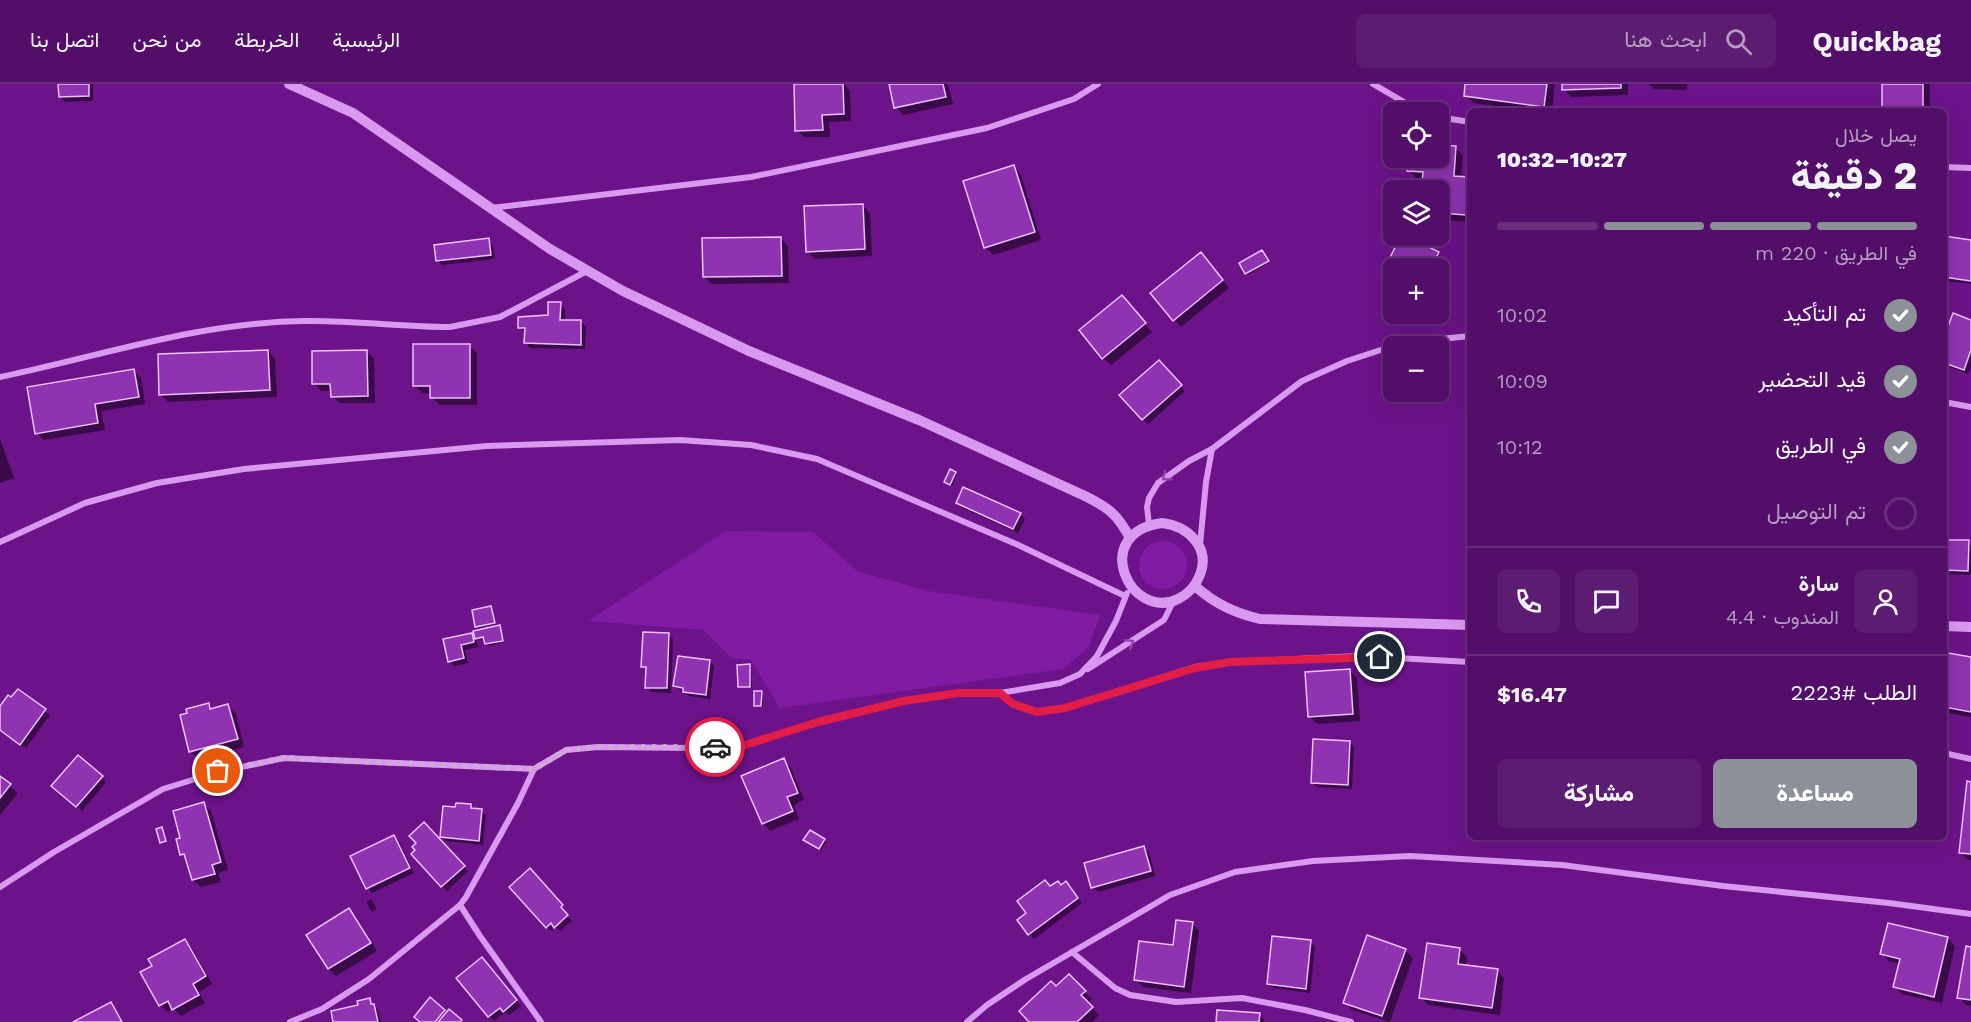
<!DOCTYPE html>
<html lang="ar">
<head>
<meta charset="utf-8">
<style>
  body { margin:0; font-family:"Work Sans",Vazirmatn,sans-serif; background:#5c1c71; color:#f1f3f6; direction:rtl; height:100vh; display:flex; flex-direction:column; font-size:22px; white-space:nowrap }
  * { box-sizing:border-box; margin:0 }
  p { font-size:20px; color:#b59cc0 }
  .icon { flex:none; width:33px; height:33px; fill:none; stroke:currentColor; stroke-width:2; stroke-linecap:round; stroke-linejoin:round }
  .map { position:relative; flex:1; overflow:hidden; direction:ltr }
  .side { position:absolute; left:1467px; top:24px; width:480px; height:732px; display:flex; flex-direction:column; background:#520e68; border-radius:9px; box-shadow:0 6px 24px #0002,0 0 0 2px #682e7c; direction:rtl }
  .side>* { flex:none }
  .controls { position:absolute; left:1383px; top:18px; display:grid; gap:12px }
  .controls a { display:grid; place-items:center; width:66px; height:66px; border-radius:9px; background:#520e68; box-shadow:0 6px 24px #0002,0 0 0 2px #682e7c; font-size:30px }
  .pin { position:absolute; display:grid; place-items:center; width:51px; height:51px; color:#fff; margin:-26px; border:3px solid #fff; border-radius:50%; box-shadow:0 2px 6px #0007 }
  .courier { position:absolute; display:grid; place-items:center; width:60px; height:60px; margin:-30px; border:4px solid #e11d48; border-radius:50%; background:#fff; color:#222; box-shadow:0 2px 8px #0007 }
  .summary em { font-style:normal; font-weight:800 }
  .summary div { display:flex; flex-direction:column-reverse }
  .summary { display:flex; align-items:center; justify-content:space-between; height:102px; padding:0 30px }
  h1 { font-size:39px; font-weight:800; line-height:45px }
  .bar { display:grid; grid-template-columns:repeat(4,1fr); gap:9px 6px; align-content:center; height:72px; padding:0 30px }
  .bar i { height:8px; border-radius:4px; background:#682e7c }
  .bar .active { background:#8c9099 }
  .bar p { grid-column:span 4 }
  .line { display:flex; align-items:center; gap:15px; padding:0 30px; border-top:2px solid #682e7c }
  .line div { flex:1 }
  .round { display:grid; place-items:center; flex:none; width:63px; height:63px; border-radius:9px; background:#5c1c71 }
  ol { padding:0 30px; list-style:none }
  li { display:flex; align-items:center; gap:18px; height:66px }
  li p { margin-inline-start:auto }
  li .icon { padding:6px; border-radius:50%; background:#8c9099; color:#fff; stroke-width:4 }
  li:last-child { color:#b59cc0 }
  li i { width:33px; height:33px; border:3px solid #682e7c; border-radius:50% }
  .button { display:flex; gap:12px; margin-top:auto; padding:12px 30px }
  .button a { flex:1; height:69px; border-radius:9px; background:#8c9099; color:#fff; font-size:24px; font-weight:800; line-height:69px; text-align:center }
  .button a+a { background:#5c1c71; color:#f1f3f6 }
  header { display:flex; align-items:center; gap:36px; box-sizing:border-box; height:84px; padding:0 30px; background:#520e68; border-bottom:2px solid #682e7c }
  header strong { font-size:28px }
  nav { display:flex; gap:33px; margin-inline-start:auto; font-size:21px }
  .search { width:420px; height:54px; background:#5c1c71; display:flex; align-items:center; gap:15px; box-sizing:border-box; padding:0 21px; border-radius:9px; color:#b59cc0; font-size:22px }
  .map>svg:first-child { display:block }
</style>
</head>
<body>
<header>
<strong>Quickbag</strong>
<div class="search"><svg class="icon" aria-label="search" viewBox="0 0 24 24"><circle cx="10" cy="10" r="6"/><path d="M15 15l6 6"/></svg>ابحث هنا</div>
<nav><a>الرئيسية</a><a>الخريطة</a><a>من نحن</a><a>اتصل بنا</a></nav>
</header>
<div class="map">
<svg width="1971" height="938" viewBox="0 0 1971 938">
  <rect width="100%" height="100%" fill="#6d138a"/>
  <g fill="#801ba4">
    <path d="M726,447L813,448L857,487L928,507L1100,531L1089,563L1063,585L780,624L751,576L732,574L704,546L588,537Z"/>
    <circle cx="1163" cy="481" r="24"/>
  </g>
  <g fill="#0007">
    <path d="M60,0H93V17L65,18L60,13Z"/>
    <path d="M814,0H844L850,7L851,37L829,38L830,53H804L797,46Z"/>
    <path d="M891,0H948L953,20L903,31L896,23Z"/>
    <path d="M1467,0H1555L1552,27H1533L1473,19L1465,11Z"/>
    <path d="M1563,0H1628V11L1571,13L1564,5Z"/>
    <path d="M1649,0H1687V6L1654,5Z"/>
    <rect x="1884" y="0" width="46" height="27"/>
    <path d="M1455,64L1463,71L1461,94L1470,96V138L1442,136L1438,132V106L1432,105L1424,97V94H1416L1409,86L1410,74H1438Z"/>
    <path d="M1014,83L1021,91L1041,156L993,171L985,163Z"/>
    <path d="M862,121L870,129L872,172L815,175L807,167Z"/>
    <path d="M1403,152L1438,169L1443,174L1438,184H1394V192L1390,190L1386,185Z"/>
    <path d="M780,154L788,162L789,199L712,200L704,193Z"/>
    <path d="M1944,154L1971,157V200L1944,197Z"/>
    <path d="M488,156L493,161L495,175L442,181L437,176Z"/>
    <path d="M1262,167L1269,179L1248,191L1246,189Z"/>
    <path d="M1208,178L1229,204L1181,243L1174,236Z"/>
    <path d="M560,220L565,225V238H581L586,243L585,265L530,264L526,259V248L519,244L549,232Z"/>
    <path d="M1129,220L1152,248L1111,281L1103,274Z"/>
    <path d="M1971,238V283L1968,290L1944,281V257Z"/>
    <path d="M469,262L477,269V321H440L432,314V309H422L414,301Z"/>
    <path d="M268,267L275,275L277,313L168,318L161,311Z"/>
    <path d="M367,267L374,275L375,319H340L332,312V307H321L314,299Z"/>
    <path d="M1164,283L1185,307L1148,340L1121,311Z"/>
    <path d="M134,287L141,294L145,320L101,327L105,346L44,356L37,349Z"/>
    <path d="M0,355L14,394L0,399Z"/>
    <path d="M955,389L957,391L952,402L945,398Z"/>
    <path d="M958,419L1020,430L1025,435L1018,449L962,424Z"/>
    <path d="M1944,457L1968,458L1971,461V491L1944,490Z"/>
    <path d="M491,524L496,540L478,544L476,542Z"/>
    <path d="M500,543L504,558L488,562L485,555L476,557L478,563L465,566L468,579L454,582L450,577L445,556L471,551L477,556L475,548Z"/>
    <path d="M668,550L673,555L671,609L651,608L646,603L647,587L643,583Z"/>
    <path d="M1971,575V633L1948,629L1944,625V601Z"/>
    <path d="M710,577L714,582L710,615L689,612L675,602Z"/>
    <path d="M749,582L751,584L752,604H741L739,602Z"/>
    <path d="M1349,586L1357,594L1360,637L1317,640L1309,632Z"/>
    <path d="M18,607L50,631L26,664L0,646V631Z"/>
    <path d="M761,608L763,610V623H757L755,621Z"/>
    <path d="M208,621L214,626L228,622L236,630L244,663L198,675L191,668Z"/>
    <path d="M1350,658L1354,663L1352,705L1317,703L1312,698Z"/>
    <path d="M783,676L791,684L804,716L794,721L799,735L770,747L763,739Z"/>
    <path d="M1944,688L1949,693L1944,724Z"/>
    <path d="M0,694L18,709L0,731Z"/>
    <path d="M102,694L106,698L82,727L58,707Z"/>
    <path d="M1971,699V776H1968L1960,768Z"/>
    <path d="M204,720L211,727L228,786L218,789L221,798L201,803L193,796L188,777L182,771V755Z"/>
    <path d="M471,722L486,731L483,761L446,757L442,753L457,725Z"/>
    <path d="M424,740L468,787L447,807L413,770L417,766Z"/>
    <path d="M394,753L399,757L414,789L372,809L368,804Z"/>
    <path d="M1923,753H1939V756Z"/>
    <path d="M824,756L826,758L821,766L807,758Z"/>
    <path d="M1144,764L1149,768L1155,792L1098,808L1093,803Z"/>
    <path d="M534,791L566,827L564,829L572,837L560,847L556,843L552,847L547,843Z"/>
    <path d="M1061,803L1071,804L1082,819L1034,855L1029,850L1051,804Z"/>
    <path d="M371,815L377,825L372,828L366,818Z"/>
    <path d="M349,826L356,833L377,867L336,892L329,885Z"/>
    <path d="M1192,839L1199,847L1191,909L1143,903L1135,895L1175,863Z"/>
    <path d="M1889,840L1948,854L1955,862L1942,919L1902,910L1894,902L1900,880L1889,877L1882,870Z"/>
    <path d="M185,857L192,864L212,900L199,908L205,919L181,932L174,925L168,928L160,921L154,883Z"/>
    <path d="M1310,858L1315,863L1310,909L1273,904L1268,900Z"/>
    <path d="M1971,864V922L1966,921L1959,913Z"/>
    <path d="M1459,865L1467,873L1466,882L1497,887L1504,894L1500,931L1428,921L1421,914Z"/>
    <path d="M1405,866L1413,874L1390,938L1352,926L1345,918Z"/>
    <path d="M486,880L521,922L509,931L505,928L494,937L458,894Z"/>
    <path d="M1069,892L1092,915L1088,919L1099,931L1092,938H1031L1056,904Z"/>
    <path d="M369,916L378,926L381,938H335Z"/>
    <path d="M444,927L447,930L449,927L462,938H421Z"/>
    <path d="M1259,931L1264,935V938H1217Z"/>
  </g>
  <g fill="#9033b0" stroke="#ecc0fc" stroke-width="1.5">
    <path d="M58,0H89V12L59,13Z"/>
    <path d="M794,0H843L844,30L822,31L823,46L795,47Z"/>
    <path d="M889,0H943L946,13L894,24Z"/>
    <path d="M1465,0H1547L1544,23L1464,12Z"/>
    <path d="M1562,0H1621V4L1562,6Z"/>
    <rect x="1882" y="0" width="41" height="27"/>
    <path d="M1438,61L1456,62L1454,92L1469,93L1467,131L1438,129V106H1435V99L1422,98L1423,88L1407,87L1408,74H1438Z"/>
    <path d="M1014,81L1035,148L984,164L963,97Z"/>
    <path d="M863,120L865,165L806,168L804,122Z"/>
    <path d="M1401,152H1407L1439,168L1431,184H1394V190L1384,185Z"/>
    <path d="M1944,152L1971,156V197L1944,193Z"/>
    <path d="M781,153L782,192L703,193L702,154Z"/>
    <path d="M489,154L491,171L436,177L434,161Z"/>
    <path d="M1262,166L1269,177L1245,190L1239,179Z"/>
    <path d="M1201,168L1223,196L1173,237L1150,209Z"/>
    <path d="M1122,211L1146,239L1102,275L1079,246Z"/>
    <path d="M548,218H561L560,236H581V261L524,259L525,244H518V233L548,231Z"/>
    <path d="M1953,229L1971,236V266L1964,286L1944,279V253Z"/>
    <path d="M413,260H470V314H430V302H413Z"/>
    <path d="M268,266L270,306L159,311L158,270Z"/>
    <path d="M367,266L368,312L331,313L330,300H312V267Z"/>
    <path d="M1159,276L1182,301L1142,336L1119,311Z"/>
    <path d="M134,285L139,313L95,320L98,339L35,350L27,303Z"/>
    <path d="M950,385L956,388L950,401L944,398Z"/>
    <path d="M963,403L1021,429L1013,445L956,419Z"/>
    <path d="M1944,456H1969L1968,487L1944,486Z"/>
    <path d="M491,522L495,539L475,543L472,526Z"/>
    <path d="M500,541L503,557L485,560L483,553L475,555L473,547Z"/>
    <path d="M643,548L669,549L667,604H645L646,583H641Z"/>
    <path d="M472,549L474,558L461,561L464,574L448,578L443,555Z"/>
    <path d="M1948,569L1971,573V628L1944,623V593Z"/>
    <path d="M678,572L710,576L706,611L683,608V604L673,602Z"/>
    <path d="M750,580V603H738L737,581Z"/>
    <path d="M1350,585L1353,630L1308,633L1305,588Z"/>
    <path d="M18,605L46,625L20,661L0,646V622L8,611L11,613Z"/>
    <path d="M754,607H762L761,622H754Z"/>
    <path d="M209,619L210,625L228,620L238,655L189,668L180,631L187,629L186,625Z"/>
    <path d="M1313,655L1350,657L1348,701L1311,699Z"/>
    <path d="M78,671L103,692L76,723L51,702Z"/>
    <path d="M784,674L798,709L787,713L793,727L762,740L741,692Z"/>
    <path d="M0,692L11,700L0,714Z"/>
    <path d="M1967,697L1971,698V770L1959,769Z"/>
    <path d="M204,718L221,778L212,781L215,790L192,796L184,770L180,771L176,755L180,754L173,727Z"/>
    <path d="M456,719L471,720V724L482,725L479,757L440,753L443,722L455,723Z"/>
    <path d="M424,738L465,782L441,803L411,770L415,766L412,763L416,759L409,752Z"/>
    <path d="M162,743L166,757L160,759L156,745Z"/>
    <path d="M810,746L825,755L819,765L803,756Z"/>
    <path d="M394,751L410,784L366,805L350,772Z"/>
    <path d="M1144,762L1151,787L1091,804L1084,779Z"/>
    <path d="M530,784L563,821L561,823L568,831L554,844L551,839L546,844L509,803Z"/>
    <path d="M1045,796L1050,802L1058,797L1061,801L1066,797L1078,814L1028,851L1017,836L1026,829L1017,817Z"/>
    <path d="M349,824L371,859L328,885L306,851Z"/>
    <path d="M1176,836L1193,838L1184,903L1134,896L1139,857L1173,861Z"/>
    <path d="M1888,839L1948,853L1934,913L1893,903L1900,875L1880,870Z"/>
    <path d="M1367,851L1406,865L1382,932L1343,919Z"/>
    <path d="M1272,852L1311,856L1306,905L1267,900Z"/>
    <path d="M185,855L206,892L193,900L199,911L172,926L168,917L159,922L140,888L152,882L148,875Z"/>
    <path d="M1427,859L1460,864L1458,880L1498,885L1492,924L1419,914Z"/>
    <path d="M1966,862L1971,863V916L1957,914Z"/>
    <path d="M482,873L517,916L503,928L500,924L488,933L456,894Z"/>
    <path d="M1069,890L1086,907L1081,911L1093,923L1077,938H1029L1019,927L1051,897L1056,902Z"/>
    <path d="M430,913L445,926L435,938H420L414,933Z"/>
    <path d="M370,914L371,920H374L378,938H333L331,927L358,921L357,917Z"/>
    <path d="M111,918L122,938H73Z"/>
    <path d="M449,925L462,936L460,938H438Z"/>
    <path d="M1217,926L1260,929L1259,938H1216Z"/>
  </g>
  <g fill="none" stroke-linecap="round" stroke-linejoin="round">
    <g stroke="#da99f0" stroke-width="6">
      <path d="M1373,0L1421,28"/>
      <path d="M1438,33L1470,38"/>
      <path d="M1944,83L1971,84"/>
      <path d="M491,124L751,93L987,44L1074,15L1098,0"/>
      <path d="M0,293C101,272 200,238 304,237C353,236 401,243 450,243L500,233L587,187"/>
      <path d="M1944,318L1971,323"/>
      <path d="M1149,440L1147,423L1149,414L1158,399L1189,377L1212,365L1302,297L1347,277L1402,259L1470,252"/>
      <path d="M0,458L85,419L157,399L244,385L487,362L680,356L751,361L817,375L1016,460L1125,512"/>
      <path d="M1200,461L1206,398L1212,365"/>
      <path d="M1088,585L1164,536L1173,518"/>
      <path d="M1000,609L1013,620L1037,628L1065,624L1195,583L1230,578L1359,572L1470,578"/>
      <path d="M1944,669L1971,675"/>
      <path d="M0,803L54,768L163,705L218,688L284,674L534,685"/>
      <path d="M1072,868L1115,904L1130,911L1176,918L1242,914L1305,926L1351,938"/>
      <path d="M290,938L322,925L369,895L460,821"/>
      <path d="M541,938L480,852L460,821L466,813L518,719L534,685L566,666L598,663L692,664L745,661L818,638L904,617L958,609H1000L1060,599L1080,590L1097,572L1116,537L1127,509"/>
      <path d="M967,938L987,921L1026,895L1170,811L1235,788L1313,777L1410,772L1562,781L1723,802L1889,819L1971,830"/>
    </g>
    <g stroke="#da99f0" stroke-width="10">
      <path d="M289,0L353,29L550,165L623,207L749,267L919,336L1085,412C1109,424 1117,430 1130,454"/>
      <path d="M1162,439C1188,442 1212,464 1199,493C1195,503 1188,510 1178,515C1130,538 1089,449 1162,439Z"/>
      <path d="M1195,502C1215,520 1235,529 1260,535L1470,541"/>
      <path d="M1944,542L1971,543"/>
    </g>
  </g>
  <defs><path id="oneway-chevron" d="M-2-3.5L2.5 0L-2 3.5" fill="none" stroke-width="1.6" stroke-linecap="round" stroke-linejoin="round" transform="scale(1.5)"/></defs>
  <g stroke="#9342ae">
    <use href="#oneway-chevron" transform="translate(1166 393) rotate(142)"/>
    <use href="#oneway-chevron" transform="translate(1130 559) rotate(-32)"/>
  </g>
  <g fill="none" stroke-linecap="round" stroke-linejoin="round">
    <path stroke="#ccacd6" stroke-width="6" stroke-dasharray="0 10.8" d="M218,687L284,674L534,685L566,666L598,663H715"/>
    <path stroke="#e11d48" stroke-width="8" d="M715,663L745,661L818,638L904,617L958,609H1000L1013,620L1037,628L1065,624L1195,584L1230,578L1380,573"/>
  </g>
</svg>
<div class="controls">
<a><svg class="icon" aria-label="locate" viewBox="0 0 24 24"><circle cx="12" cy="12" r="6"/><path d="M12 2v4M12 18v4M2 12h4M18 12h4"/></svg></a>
<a><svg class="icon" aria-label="layers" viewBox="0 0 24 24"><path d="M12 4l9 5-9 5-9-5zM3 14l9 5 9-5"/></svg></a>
<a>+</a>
<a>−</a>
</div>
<div class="pin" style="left:218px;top:687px;background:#ea580c"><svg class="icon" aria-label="bag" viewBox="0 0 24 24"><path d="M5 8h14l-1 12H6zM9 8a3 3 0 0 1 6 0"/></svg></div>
<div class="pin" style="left:1380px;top:573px;background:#1f2937"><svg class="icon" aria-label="home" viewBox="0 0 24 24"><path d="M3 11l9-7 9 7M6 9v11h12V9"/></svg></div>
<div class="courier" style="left:715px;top:663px"><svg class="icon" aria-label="car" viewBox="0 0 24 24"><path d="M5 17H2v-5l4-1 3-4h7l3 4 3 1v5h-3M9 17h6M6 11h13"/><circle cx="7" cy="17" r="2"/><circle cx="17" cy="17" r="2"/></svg></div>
<section class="side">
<div class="summary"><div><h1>2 دقيقة</h1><p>يصل خلال</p></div><em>10:27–10:32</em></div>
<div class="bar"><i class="active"></i><i class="active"></i><i class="active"></i><i></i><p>في الطريق · 220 m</p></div>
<ol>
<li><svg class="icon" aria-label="check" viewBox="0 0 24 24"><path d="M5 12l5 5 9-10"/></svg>تم التأكيد<p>10:02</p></li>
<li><svg class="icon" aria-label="check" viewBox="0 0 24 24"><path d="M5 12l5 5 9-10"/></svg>قيد التحضير<p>10:09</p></li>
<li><svg class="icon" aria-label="check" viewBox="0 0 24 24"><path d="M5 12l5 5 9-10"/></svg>في الطريق<p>10:12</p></li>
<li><i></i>تم التوصيل</li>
</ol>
<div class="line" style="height:108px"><a class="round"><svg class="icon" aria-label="person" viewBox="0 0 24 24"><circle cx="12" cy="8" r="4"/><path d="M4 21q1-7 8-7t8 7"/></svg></a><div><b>سارة</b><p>المندوب · 4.4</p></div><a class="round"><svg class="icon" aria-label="chat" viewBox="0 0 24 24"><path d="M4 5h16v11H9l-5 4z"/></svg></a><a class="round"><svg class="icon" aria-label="phone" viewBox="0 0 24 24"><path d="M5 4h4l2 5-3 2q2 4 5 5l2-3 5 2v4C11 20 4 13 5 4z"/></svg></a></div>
<div class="line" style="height:78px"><div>الطلب #2223</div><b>$16.47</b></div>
<div class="button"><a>مساعدة</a><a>مشاركة</a></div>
</section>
</div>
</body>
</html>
